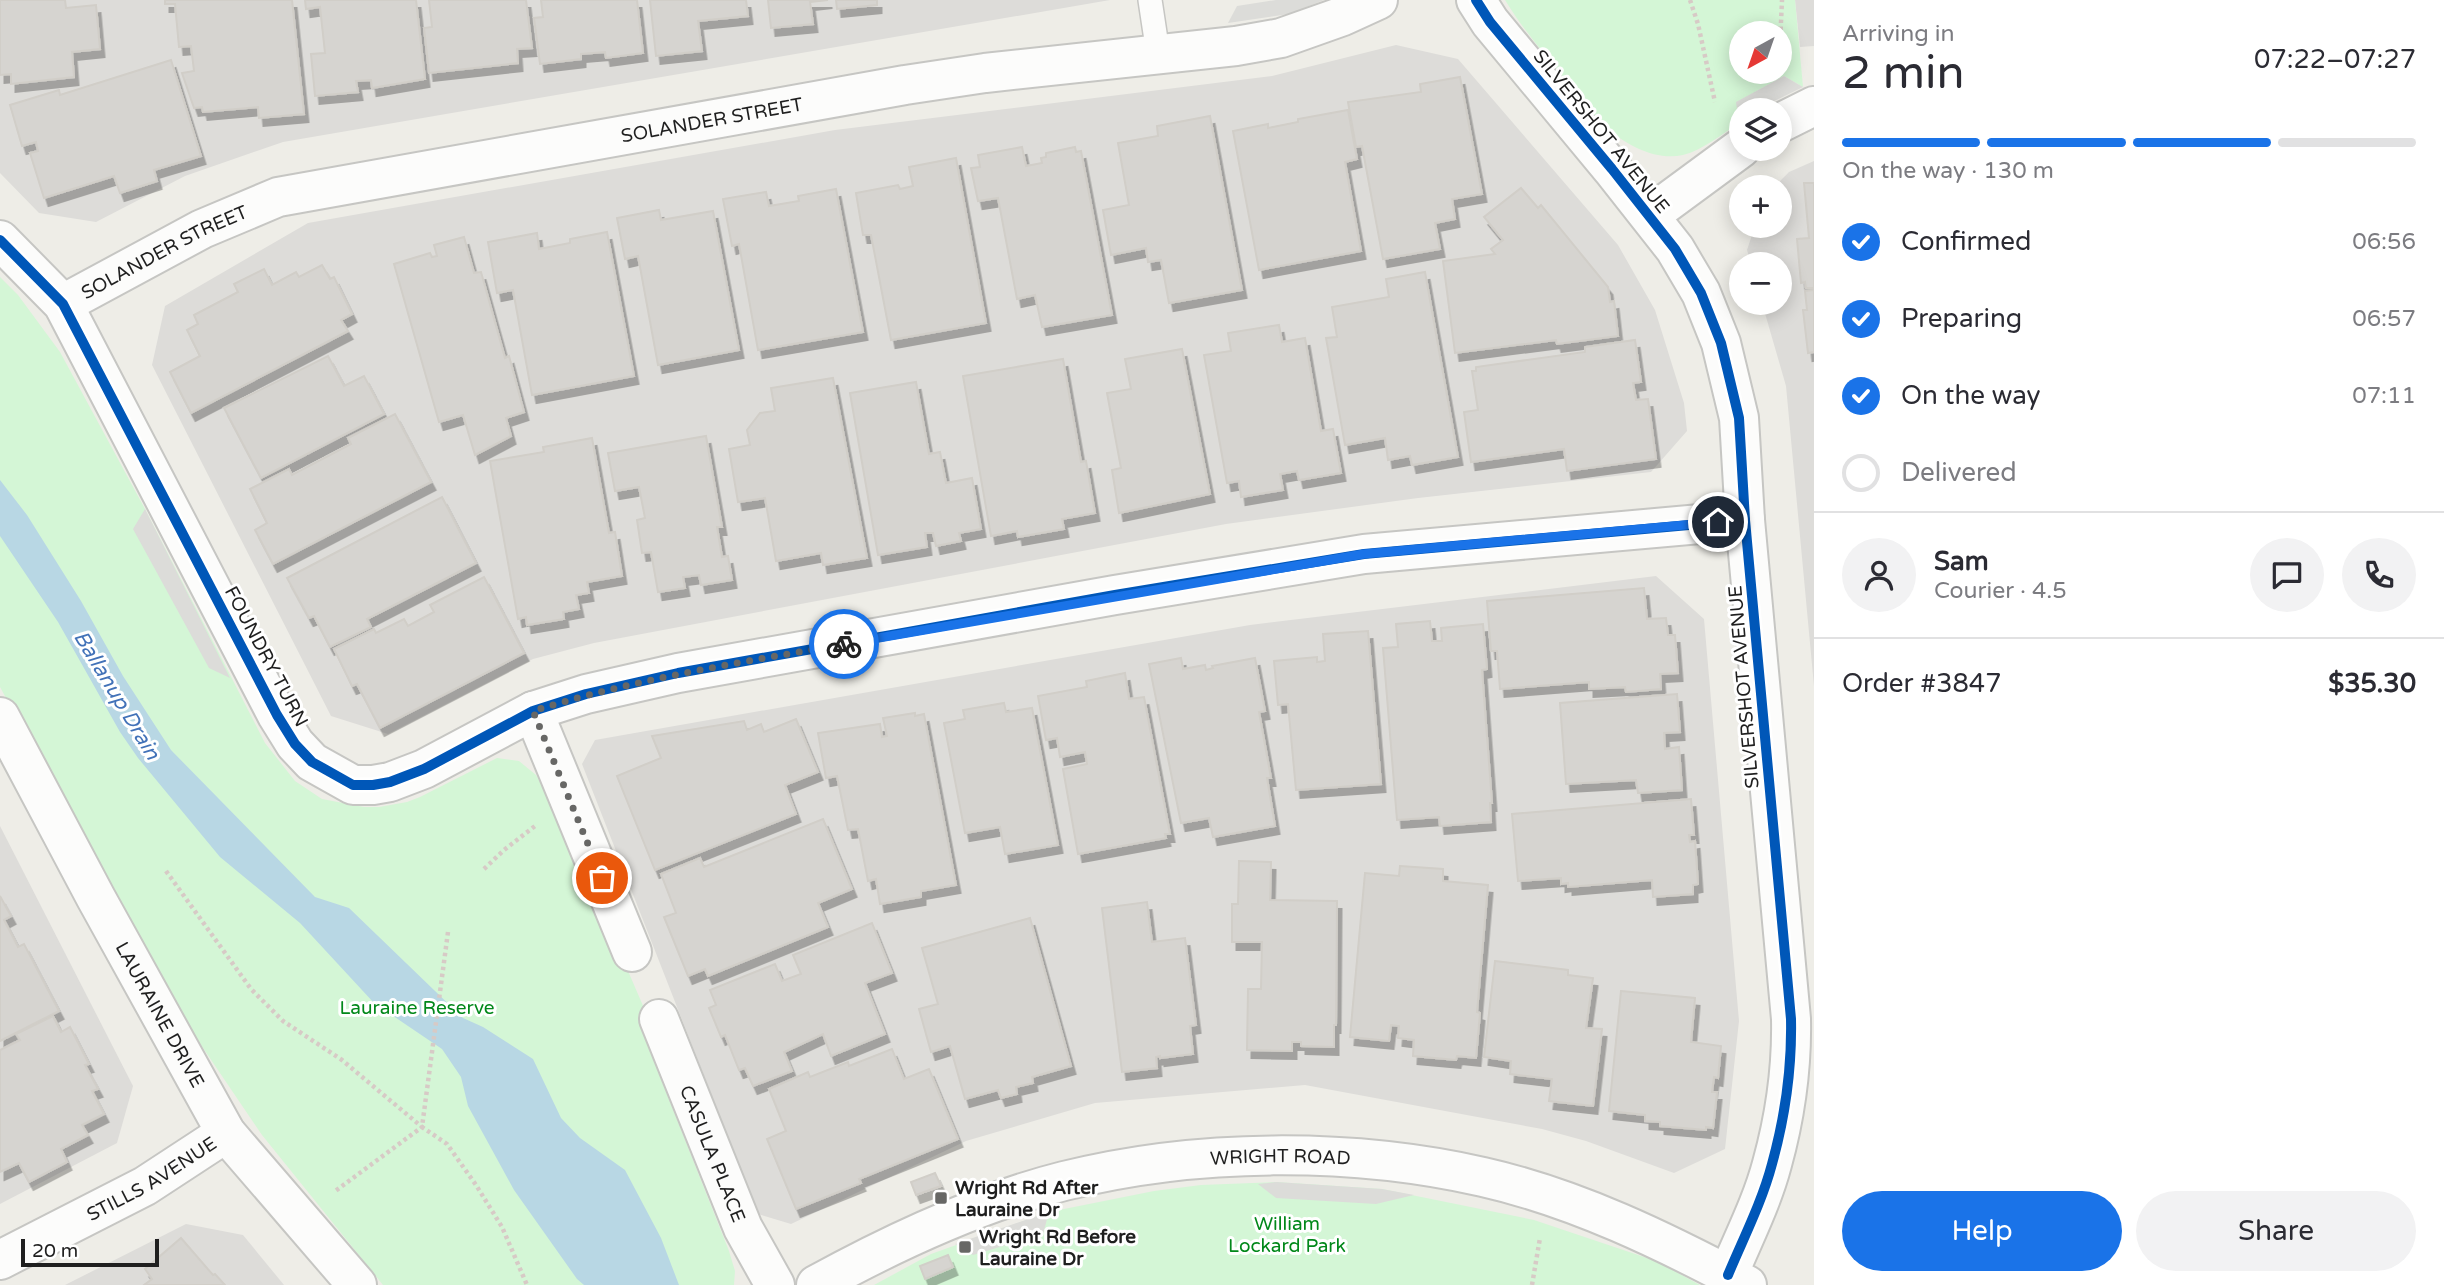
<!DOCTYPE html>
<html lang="en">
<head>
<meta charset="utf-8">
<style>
  body { margin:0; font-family:"Varela Round",sans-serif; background:#f2f2f3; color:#2b2b33; height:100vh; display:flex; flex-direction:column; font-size:26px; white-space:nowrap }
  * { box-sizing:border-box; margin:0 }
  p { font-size:23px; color:#7c7c81 }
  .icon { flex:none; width:38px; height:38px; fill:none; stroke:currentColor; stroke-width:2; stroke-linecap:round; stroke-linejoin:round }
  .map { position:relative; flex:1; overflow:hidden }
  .side { display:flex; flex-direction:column; background:#fff; width:630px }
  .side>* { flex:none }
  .needle { width:46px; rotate:220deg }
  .buttons { position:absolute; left:1729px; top:21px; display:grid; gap:14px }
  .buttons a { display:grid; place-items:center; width:63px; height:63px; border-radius:50%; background:#fff; box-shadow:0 4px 18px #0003; font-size:35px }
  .scale { position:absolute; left:21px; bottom:18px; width:138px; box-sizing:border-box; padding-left:7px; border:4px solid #1f1f1f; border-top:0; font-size:19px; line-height:24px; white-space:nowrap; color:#1f1f1f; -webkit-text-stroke:5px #fff; paint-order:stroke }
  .pin { position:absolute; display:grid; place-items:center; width:60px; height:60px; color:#fff; margin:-30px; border:4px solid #fff; border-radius:50%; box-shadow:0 2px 7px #0007 }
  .courier { position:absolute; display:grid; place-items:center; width:70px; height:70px; margin:-35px; border:5px solid #1a73e8; border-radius:50%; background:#fff; color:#222; box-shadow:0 2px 9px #0007 }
  .headline em { font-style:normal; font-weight:600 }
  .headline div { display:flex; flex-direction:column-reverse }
  .headline { display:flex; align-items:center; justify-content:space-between; height:119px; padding:0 28px }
  h1 { font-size:46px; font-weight:600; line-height:52px }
  .bar { display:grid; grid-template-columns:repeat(4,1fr); gap:10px 7px; align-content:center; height:84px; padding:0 28px }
  .bar i { height:9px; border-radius:5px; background:#e1e1e2 }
  .bar .active { background:#1a73e8 }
  .bar p { grid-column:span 4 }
  .line { display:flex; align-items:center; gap:18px; padding:0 28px; border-top:2px solid #e1e1e2 }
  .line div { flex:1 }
  .round { display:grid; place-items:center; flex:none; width:74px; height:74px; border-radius:37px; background:#f2f2f3 }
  ol { padding:0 28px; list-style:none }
  li { display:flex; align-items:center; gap:21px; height:77px }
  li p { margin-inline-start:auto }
  li .icon { padding:7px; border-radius:50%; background:#1a73e8; color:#fff; stroke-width:4 }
  li:last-child { color:#7c7c81 }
  li i { width:38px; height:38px; border:4px solid #e1e1e2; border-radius:50% }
  .action { display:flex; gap:14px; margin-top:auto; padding:14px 28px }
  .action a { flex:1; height:80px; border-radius:42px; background:#1a73e8; color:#fff; font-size:28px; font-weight:600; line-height:80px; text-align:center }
  .action a+a { background:#f2f2f3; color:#2b2b33 }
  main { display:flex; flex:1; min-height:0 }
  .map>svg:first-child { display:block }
</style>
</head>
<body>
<main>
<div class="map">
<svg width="1814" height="1285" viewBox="0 0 1814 1285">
  <defs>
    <filter id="shadow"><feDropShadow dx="4.5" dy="8" stdDeviation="0" flood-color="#0004"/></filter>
  </defs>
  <rect width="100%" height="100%" fill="#eeede7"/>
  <g fill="#dddcd9">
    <path d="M0,0H1110L283,142L185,176L96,222L39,213L0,173Z"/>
    <path d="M1795,0H1814V46L1800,47Z"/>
    <path d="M1396,45L1458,59L1618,245L1655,310L1684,403L1687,431L1651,472L1418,498L1226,524L594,643L533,659L388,734L331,716L152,365L165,306L308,223L835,130L1272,76Z"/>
    <path d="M1814,161V686L1786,386L1762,303H1780V264H1751L1747,250L1755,226H1780V187H1774L1789,172Z"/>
    <path d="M1656,576L1704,619L1739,1021L1725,1149L1674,1173L1586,1141L1542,1129L1305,1085L1095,1103L966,1141L791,1224L758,1214L582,764L595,740L1250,625Z"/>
    <path d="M0,826L133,1086L117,1143L0,1204Z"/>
    <path d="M186,1224L243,1235L284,1285H65Z"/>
  </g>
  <g fill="#d4f6d6" fill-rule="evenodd">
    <path d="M1505,0H1795L1803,87L1784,76L1737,102L1739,123C1722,134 1703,150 1683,155C1657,161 1628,146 1609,130C1597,121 1587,106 1577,94C1553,64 1525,33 1505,0ZM1741,33H1780V72H1741Z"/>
    <path d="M0,277L18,295L60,352L145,509L265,743L295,781L322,799L364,807H379L407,802L420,797L497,758L519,761L536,775L543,787L614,961L622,957L650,1022L640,1026L729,1251L735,1271L734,1285H383L262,1135L201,1045L155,971L0,687Z"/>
    <path d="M1276,1182L1382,1189L1534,1220L1656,1261L1700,1285H874L931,1254L1049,1212L1154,1191L1201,1185Z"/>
  </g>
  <g fill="#dcdcd9">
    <path d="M1276,0H1324L1289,14L1228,23L1237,6Z"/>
    <path d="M1784,76L1803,87L1756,110H1741V121L1739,123L1736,102Z"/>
    <path d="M145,509L230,678L209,668L133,529Z"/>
    <path d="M1276,1182L1382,1189L1414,1195L1376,1204L1276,1198L1258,1184Z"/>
    <path d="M1049,1212L1043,1234L973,1255L955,1244Z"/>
  </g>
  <path fill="#b8d7e4" d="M0,480L27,515L81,601L123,676L171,750L315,897L349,908L463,1018L483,1027L533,1059L561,1118L580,1138L625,1170L661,1238L679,1285H584L577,1279L514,1190L468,1106L461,1077L442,1049L374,1003L300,923L220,857L138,758L120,732L58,622L0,536Z"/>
  <g fill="#d6d4d0" stroke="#d1cec8" stroke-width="2" filter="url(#shadow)">
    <path d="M0,0H65L66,8L96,5L100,49L72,52L74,77L11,84V74L0,75Z"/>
    <path d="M165,0H292L304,114L259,118L258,107L203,112L202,107L194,108L182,73L194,71L191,46L179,47L175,4H165Z"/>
    <path d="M305,0H416L425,79L372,88L371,80L356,81L358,92L315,96L311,54L325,53L320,7L306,9Z"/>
    <path d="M429,0H526L532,48L517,49L518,63L429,73L424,28L432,27Z"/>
    <path d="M541,0H637L643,53L606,58L605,52L581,54V59L540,64L534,18L543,17Z"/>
    <path d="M650,0H746L748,16L698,21L702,51L656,56Z"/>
    <path d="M768,0H828L810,2L813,24L771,28Z"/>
    <path d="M836,0H877V5L837,9Z"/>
    <path d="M171,60L201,156L154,170L157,181L120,193L114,176L44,198L30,153L38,151L36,142L22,146L10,105L59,90L60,95Z"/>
    <path d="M1460,77L1482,194L1452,199L1455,219L1435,223L1440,249L1383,259L1362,146L1356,147L1348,102L1421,92L1420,84Z"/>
    <path d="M1348,110L1357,159L1345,162L1361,251L1259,270L1233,131L1268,124V128L1298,122V119Z"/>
    <path d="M1210,116L1242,290L1169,303L1161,260L1148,262L1146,248L1111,255L1103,210L1129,205L1118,143L1158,136L1157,126Z"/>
    <path d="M1022,147L1026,166L1042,163L1041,158L1046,157V153L1075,147L1076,152L1081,151L1112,315L1042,327L1035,295L1017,299L998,198L978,201L971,168L980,167L978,155Z"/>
    <path d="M956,158L986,323L891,340L871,235H863L856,193L898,185L900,189L913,186L909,167Z"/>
    <path d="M1804,183H1814V288H1806L1805,282L1801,283L1797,239L1809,238Z"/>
    <path d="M1521,188L1538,208L1541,205L1608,287L1610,302L1614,301L1618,336L1557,344L1556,340L1455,353L1443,261L1495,254L1491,249L1503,240L1484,217Z"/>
    <path d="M836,189L863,332L758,350L739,244L732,246L723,199L766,192L769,206L799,201L798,196Z"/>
    <path d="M659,210L661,220L713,211L739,350L658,365L638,256L625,259L617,218Z"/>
    <path d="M607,232L634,376L532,395L513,290L497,293L488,242L537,233L539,249L570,243V239Z"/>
    <path d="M464,237L474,273L481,272L505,358L509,356L524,412L506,418L511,436L475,455L463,415L439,422L394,264L430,253L432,257L437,256L434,245Z"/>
    <path d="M322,265L330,279L334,277L352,314L341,320L348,331L191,413L170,372L200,356L187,330L198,324L194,315L238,292L234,284L264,269L272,285L296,272L299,277Z"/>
    <path d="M1425,272L1458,457L1412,465L1410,456L1388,460L1385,438L1345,445L1326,338L1337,337L1332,307L1389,297L1386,279Z"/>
    <path d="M1814,290V352L1808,353L1803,310H1807L1805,291Z"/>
    <path d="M1279,325L1282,342L1305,338L1321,431L1333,429L1341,473L1299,480L1297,471L1280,474L1283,490L1241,497L1239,481L1227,483L1204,355L1231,351L1228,333Z"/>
    <path d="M1635,340L1641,382L1633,383L1636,400L1648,399L1656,459L1567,471L1564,449L1471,462L1464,412L1478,410L1472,371H1476V367L1585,352V347Z"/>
    <path d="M1182,349L1210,494L1119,513L1112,470L1121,468L1107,393L1131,389L1125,359Z"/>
    <path d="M328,356L344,386L364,376L384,414L261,478L224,408Z"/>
    <path d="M1063,359L1081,462L1086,461L1095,513L1062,519L1064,529L1018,537L1017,531L991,536L963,376Z"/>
    <path d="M833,378L867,558L823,565L821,553L776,561L765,498L738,502L729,449L750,445L747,430L760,413L775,411L771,388Z"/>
    <path d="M916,382L929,454L940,452L946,483L972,478L981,529L959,533L961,541L936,546L933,533H925L927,547L878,555L850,393Z"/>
    <path d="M395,414L431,482L273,564L255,530L267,523L250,489L289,469L292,475L351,444L348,438Z"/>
    <path d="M706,436L722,527H717L722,557L728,556L732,580L701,585L699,575L683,577L685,588L658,592L651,552L642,553L637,520L645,518L639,487L615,491L608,453Z"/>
    <path d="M592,438L609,533L615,532L622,576L587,582L589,593L576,595L579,609L563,612L564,619L527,625L526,617L518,619L490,461L544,452L543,447Z"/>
    <path d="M442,497L476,563L367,619L371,627L330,647L314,616L309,618L287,578Z"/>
    <path d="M484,577L524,653L380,728L357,684L352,686L334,649L374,629L376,633L404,619L408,626L434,612L430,605Z"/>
    <path d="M1644,588L1647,619L1666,618L1668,635H1675L1678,673L1660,674L1661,689L1626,692L1625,687L1589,689V682L1500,689L1497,651H1491L1487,601Z"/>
    <path d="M1430,621L1432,641H1442L1441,628L1483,624L1487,669L1482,670L1492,803H1490L1491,822L1440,826L1439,817L1397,820L1383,648L1398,647L1396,624Z"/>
    <path d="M1368,631L1381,784L1296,790L1288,704L1278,705L1274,661L1317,657V662L1325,661L1323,634Z"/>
    <path d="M1181,658L1183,669L1205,665L1206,670L1213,668L1212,666L1255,658L1265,711L1259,712L1271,778H1267L1275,826L1213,837L1209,818L1181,823L1149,664Z"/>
    <path d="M1125,673L1129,699L1144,697L1170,834H1165L1166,838L1078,854L1063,769L1087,764L1085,752L1060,757L1057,738L1046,740L1038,696L1087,687L1086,681Z"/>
    <path d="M1677,694L1680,732L1664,733L1665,749L1679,747L1682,790L1638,793L1636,780L1566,784L1560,703Z"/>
    <path d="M1004,703L1006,712L1032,708L1058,845L1005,854L1000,827L965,833L944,723L965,719L963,710Z"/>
    <path d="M915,713V716L924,714L956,885L921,891V897L880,904L876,879L868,881L858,829L848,830L837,776L826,778L818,733L880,724L882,737L887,736L883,718Z"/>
    <path d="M796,719L818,772L785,785L796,814L655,870L617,776L661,758L652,736L744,721L747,730L761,724L764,732Z"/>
    <path d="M1691,799L1694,835H1689L1690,842L1695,841L1698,884L1693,885V894L1653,897L1652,880L1568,887V883L1561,884V878L1518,881L1512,814Z"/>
    <path d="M823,819L852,889L818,903L828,927L708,976L705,969L688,976L664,917L676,913L661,874L700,858L704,867Z"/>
    <path d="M1239,861L1271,862L1270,900L1337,901L1336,1025H1334V1047L1301,1046V1042H1292V1051L1247,1050L1248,989H1261L1262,942H1232V904H1238Z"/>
    <path d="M1400,866L1443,869V881L1488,885L1477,1012L1480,1013L1476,1058L1457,1056L1456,1060L1413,1056L1414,1040L1398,1038L1399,1026L1391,1025L1389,1041L1350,1037L1365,873L1399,876Z"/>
    <path d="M0,896L11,916L4,920L18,947L24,944L59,1011L0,1041Z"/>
    <path d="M1147,902L1152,942L1185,938L1196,1025L1190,1026L1193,1054L1160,1058V1056L1156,1057L1157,1068L1122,1072L1102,908Z"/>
    <path d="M1030,918L1071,1066L1032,1077L1033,1083L1016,1087L1017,1094L1001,1098L998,1090L965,1099L950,1046L931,1052L919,1009L938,1004L922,948Z"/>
    <path d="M872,923L892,973L865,983L885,1034L831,1056L823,1034L784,1052L792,1071L753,1086L745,1068L739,1070L725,1035L721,1037L709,1008L716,1005L710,990L775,964L782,981L801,974L793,955Z"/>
    <path d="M1495,961L1568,970V975L1593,978L1586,1028L1602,1029L1593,1106L1549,1101L1552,1079L1510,1074L1511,1061L1484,1057Z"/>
    <path d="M1621,991L1695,998L1691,1042L1721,1046L1718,1078L1714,1077L1712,1092H1717L1713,1128L1706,1127V1130L1660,1126V1122L1645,1121V1115L1609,1111Z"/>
    <path d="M53,1016L61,1032L70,1027L89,1064L85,1065L98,1089L92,1091L104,1114L82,1125L88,1135L61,1149L67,1162L29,1182L19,1163L0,1172V1050L20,1040L16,1034Z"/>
    <path d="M892,1049L904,1079L929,1069L958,1139L859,1179L861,1183L796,1209L767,1139L786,1131L769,1089L808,1072L810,1077L848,1062L849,1066Z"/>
    <path d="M935,1173L941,1186L916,1195L911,1182Z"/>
    <path d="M181,1238L213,1275L215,1274L225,1285H144L152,1279L145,1269Z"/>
    <path d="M948,1255L953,1267L925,1279L920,1266Z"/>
  </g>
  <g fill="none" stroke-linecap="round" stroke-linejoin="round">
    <g stroke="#c6c6c3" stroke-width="26">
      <path id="service" d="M1150,0L1158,53"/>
    </g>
    <g stroke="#c6c6c3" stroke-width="42">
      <g id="minor">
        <path d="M1780,123L1814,106"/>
        <path d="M1650,215L1741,148"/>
        <path d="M0,240L63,304L277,715L295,744L312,762L353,785H373L390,782L424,769L533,711L586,694L678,673L1115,595L1364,554L1745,520"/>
        <path id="s1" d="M63,304L202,229L278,197L905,85L985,73L1236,46L1281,38L1343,16L1378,0"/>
        <path d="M533,711L632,952"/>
        <path id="s2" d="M0,717L96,898L226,1133L357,1285"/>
        <path id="s3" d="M659,1019L743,1228L775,1285"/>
        <path id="s4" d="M0,1260L145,1186L226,1133"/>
      </g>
    </g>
    <g stroke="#c6c6c3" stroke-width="42">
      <g id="tertiary">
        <path d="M1476,0L1490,22L1612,169L1675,249L1701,293L1721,343L1739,418L1745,520L1791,1019C1792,1068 1785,1117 1772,1164C1762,1202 1743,1239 1728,1275"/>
        <path id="s5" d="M816,1285C894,1242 977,1203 1064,1181C1196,1148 1350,1147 1483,1177C1576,1198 1664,1241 1747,1285"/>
      </g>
    </g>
    <g stroke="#d7cac6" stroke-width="4.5" stroke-dasharray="3.5 3.5" stroke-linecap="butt">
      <path d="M1690,0L1698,24L1715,102"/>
      <path d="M1780,44L1782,0"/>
      <path d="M484,869L504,850L535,826"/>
      <path d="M166,871L251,989L283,1021L342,1060L422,1127L334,1192"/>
      <path d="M448,932L422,1127L447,1144L476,1185L502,1227L527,1285"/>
      <path d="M1532,1285L1540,1238"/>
    </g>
    <use href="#service" stroke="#fcfcfb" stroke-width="23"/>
    <use href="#minor" stroke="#fcfcfb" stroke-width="38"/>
    <use href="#tertiary" stroke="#fcfcfb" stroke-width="38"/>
    <g stroke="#fff" stroke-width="15">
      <g id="cycleway">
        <path d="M1476,0L1490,22L1612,169L1675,249L1701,293L1721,343L1739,418L1745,520L1791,1019C1792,1068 1785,1117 1772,1164C1762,1202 1743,1239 1728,1275"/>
        <path d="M0,240L63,304L277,715L295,744L312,762L353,785H373L390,782L424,769L533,711L586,694L678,673L1115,595L1364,554L1745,520"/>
      </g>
    </g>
    <use href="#cycleway" stroke="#0057b8" stroke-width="10"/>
  </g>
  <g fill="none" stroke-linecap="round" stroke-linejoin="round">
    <path stroke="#676765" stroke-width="7" stroke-dasharray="0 12.6" d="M602,878L533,711C634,679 739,663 844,644"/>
    <path stroke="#1a73e8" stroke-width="9" d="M844,644L1364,554L1718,522"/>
  </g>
  <g fill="#676765" stroke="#fff" stroke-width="2.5">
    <rect x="934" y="1191" width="14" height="14" rx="3.5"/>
    <rect x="958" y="1240" width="14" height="14" rx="3.5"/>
  </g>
  <g text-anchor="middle" stroke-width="6" stroke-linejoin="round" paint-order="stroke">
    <g font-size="19" fill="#1f1f1f" stroke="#fff">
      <text dy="7" stroke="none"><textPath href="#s1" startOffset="681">SOLANDER STREET</textPath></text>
      <text transform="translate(1602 131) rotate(51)" y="7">SILVERSHOT AVENUE</text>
      <text dy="7" stroke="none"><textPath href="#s1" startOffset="114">SOLANDER STREET</textPath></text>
      <text transform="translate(267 656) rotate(62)" y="7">FOUNDRY TURN</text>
      <text transform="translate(1743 687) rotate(-95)" y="7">SILVERSHOT AVENUE</text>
      <text dy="7" stroke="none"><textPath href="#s2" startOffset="338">LAURAINE DRIVE</textPath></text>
      <text dy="7" stroke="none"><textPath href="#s3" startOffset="145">CASULA PLACE</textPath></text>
      <text dy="7" stroke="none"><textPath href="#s5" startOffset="488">WRIGHT ROAD</textPath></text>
      <text dy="7" stroke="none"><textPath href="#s4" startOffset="172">STILLS AVENUE</textPath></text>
    </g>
    <g font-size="19" fill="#02881a" stroke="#fff">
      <text x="417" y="1014">Lauraine Reserve</text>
      <text x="1287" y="1230">William<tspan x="1287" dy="22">Lockard Park</tspan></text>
    </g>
    <g font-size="19" font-weight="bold" fill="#1f1f1f" stroke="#fff" text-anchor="start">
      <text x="955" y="1194">Wright Rd After<tspan x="955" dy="22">Lauraine Dr</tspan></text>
      <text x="979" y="1243">Wright Rd Before<tspan x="979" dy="22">Lauraine Dr</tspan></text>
    </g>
    <g font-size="21" font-style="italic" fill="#4272b8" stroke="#fff">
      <text transform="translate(117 695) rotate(59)" y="7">Ballanup Drain</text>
    </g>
  </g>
</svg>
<div class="buttons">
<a><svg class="needle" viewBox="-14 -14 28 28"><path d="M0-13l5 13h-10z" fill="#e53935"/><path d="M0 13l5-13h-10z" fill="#7c7c81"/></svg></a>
<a><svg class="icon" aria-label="layers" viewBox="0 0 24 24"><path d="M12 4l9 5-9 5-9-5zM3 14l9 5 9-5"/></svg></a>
<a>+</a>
<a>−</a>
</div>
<div class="scale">20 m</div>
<div class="pin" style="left:602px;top:878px;background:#ea580c"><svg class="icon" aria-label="bag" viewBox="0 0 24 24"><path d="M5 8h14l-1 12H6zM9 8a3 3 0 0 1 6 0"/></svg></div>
<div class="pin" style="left:1718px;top:522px;background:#1f2937"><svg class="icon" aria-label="home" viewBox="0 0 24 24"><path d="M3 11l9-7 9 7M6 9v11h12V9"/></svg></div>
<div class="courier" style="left:844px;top:644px"><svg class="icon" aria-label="bike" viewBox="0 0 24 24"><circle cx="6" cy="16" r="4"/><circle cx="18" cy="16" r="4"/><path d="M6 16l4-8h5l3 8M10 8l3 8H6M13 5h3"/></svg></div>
</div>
<section class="side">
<div class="headline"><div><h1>2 min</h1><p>Arriving in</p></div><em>07:22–07:27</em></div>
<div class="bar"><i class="active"></i><i class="active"></i><i class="active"></i><i></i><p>On the way · 130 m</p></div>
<ol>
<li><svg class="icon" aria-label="check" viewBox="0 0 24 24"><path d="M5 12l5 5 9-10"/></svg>Confirmed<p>06:56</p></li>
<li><svg class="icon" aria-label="check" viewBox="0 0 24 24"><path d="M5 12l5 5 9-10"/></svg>Preparing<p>06:57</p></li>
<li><svg class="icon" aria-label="check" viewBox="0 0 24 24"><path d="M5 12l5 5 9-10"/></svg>On the way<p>07:11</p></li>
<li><i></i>Delivered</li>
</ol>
<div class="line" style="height:126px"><a class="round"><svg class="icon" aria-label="person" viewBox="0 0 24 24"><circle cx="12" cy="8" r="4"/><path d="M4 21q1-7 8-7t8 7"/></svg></a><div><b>Sam</b><p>Courier · 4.5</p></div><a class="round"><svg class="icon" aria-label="chat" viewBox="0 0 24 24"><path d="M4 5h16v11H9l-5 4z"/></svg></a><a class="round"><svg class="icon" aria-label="phone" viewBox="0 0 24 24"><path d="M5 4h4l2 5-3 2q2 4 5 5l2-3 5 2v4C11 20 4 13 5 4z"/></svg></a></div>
<div class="line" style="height:91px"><div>Order #3847</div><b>$35.30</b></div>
<div class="action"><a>Help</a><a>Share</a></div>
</section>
</main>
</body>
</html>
